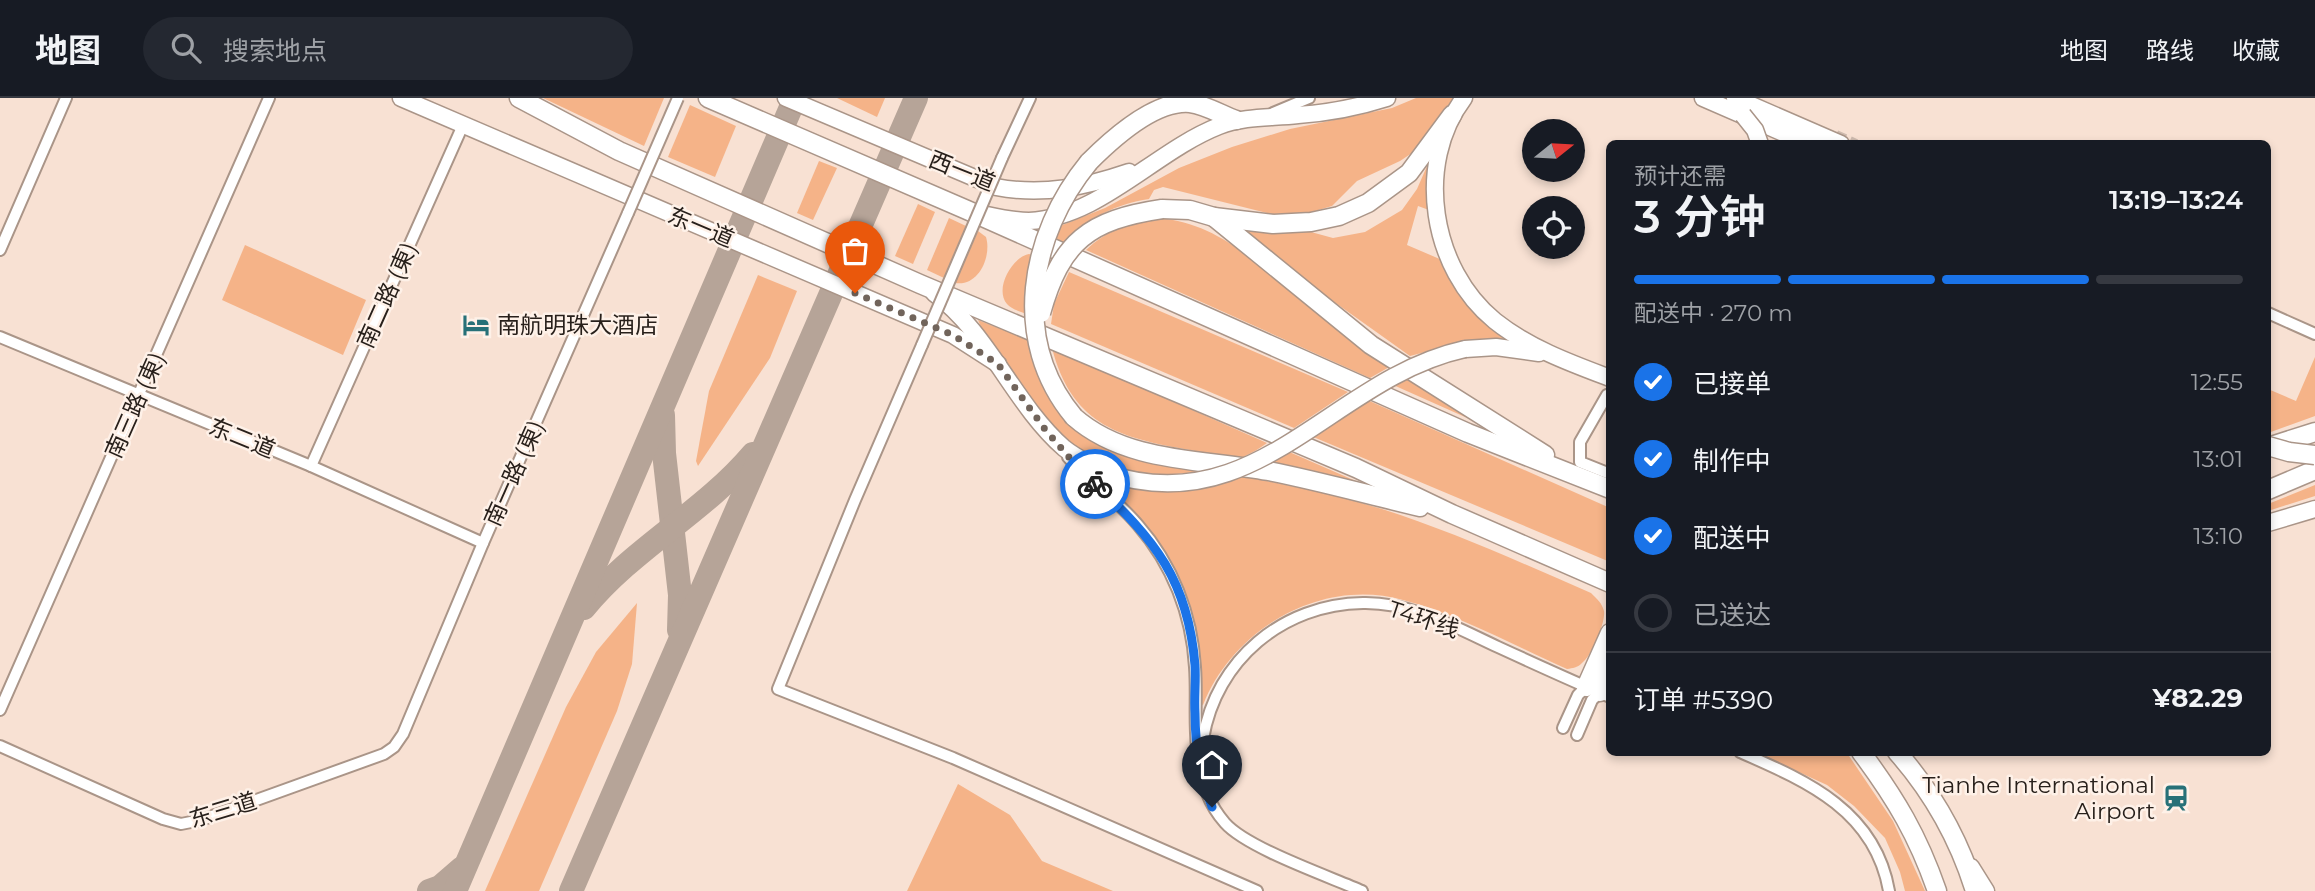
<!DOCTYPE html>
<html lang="zh">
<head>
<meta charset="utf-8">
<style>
  body { margin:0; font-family:Montserrat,"Noto Sans SC",sans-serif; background:#242831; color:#f1f3f6; height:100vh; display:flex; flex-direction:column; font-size:26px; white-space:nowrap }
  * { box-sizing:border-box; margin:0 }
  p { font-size:23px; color:#9ea1a6 }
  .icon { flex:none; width:38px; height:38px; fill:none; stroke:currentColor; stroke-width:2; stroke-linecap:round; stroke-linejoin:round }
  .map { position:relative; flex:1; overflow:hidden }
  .details { position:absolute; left:1606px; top:42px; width:665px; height:616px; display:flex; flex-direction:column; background:#171b24; border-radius:10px; box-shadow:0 4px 10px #0003 }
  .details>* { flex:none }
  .needle { width:46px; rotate:72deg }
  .fabs { position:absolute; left:1522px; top:21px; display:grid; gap:14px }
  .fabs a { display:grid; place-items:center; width:63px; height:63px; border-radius:50%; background:#171b24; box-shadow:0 4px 10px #0003; font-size:35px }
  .pin { position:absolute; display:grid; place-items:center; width:60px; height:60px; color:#fff; margin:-72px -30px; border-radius:50% 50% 50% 0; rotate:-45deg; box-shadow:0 0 7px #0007 }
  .pin .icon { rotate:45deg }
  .courier { position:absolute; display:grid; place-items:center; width:70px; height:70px; margin:-35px; border:5px solid #1a73e8; border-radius:50%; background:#fff; color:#222; box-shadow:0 2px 9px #0007 }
  .overview em { font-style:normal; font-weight:600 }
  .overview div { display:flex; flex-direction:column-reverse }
  .overview { display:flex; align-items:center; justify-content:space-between; height:119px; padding:0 28px }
  h1 { font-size:46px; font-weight:600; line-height:52px }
  .bar { display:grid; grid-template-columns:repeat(4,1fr); gap:10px 7px; align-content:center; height:84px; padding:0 28px }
  .bar i { height:9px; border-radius:5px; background:#363941 }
  .bar .selected { background:#1a73e8 }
  .bar p { grid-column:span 4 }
  .line { display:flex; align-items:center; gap:18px; padding:0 28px; border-top:2px solid #363941 }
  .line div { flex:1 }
  ol { padding:0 28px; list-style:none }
  li { display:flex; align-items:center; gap:21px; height:77px }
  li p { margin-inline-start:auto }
  li .icon { padding:7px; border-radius:50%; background:#1a73e8; color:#fff; stroke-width:4 }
  li:last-child { color:#9ea1a6 }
  li i { width:38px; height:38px; border:4px solid #363941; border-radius:50% }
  header { display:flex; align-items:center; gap:42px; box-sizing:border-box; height:98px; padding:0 35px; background:#171b24; border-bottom:2px solid #363941 }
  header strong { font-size:33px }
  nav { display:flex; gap:38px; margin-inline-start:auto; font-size:24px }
  .search { width:490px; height:63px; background:#242831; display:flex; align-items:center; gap:18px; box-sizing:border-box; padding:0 24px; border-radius:38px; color:#9ea1a6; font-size:26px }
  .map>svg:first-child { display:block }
</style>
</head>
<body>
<header>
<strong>地图</strong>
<div class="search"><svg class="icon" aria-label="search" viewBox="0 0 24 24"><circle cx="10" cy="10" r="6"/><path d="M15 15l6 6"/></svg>搜索地点</div>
<nav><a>地图</a><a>路线</a><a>收藏</a></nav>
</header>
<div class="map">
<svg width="2315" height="793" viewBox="0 0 2315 793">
  <rect width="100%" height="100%" fill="#f8e1d3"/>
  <g fill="#f5b388">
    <path d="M543,0H664L644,48Z"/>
    <path d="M837,0H885L877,19Z"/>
    <path d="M1416,0H1455L1415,53L1400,63L1357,83L1332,108L1298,118L1271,116L1163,89L1154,92L1149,101C1116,106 1087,120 1065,145L1052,141L1055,130L1105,110L1179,70L1232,49L1290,31L1392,10Z"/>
    <path d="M690,7L736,28L715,79L668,59Z"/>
    <path d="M1431,59L1429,112L1418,108L1407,147L1442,162L1517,243L1470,242L1410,258L1323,196L1243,130L1311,134L1333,140L1365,134L1402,112L1417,91Z"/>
    <path d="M819,63L837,70L813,122L797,115Z"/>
    <path d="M918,106L935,114L913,166L895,158Z"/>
    <path d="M949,120L966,128L944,180L927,172Z"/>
    <path d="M1159,120C1219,125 1260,168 1305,204C1333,226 1362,247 1391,268L1370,280L1086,152C1107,132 1130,124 1159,120Z"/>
    <path d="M978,133L986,139C992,159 978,189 955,185Z"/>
    <path d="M245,147L366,202L343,257L222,202Z"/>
    <path d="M1029,156L1032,157L1027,197V216C1021,214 1011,211 1007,206C994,191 1012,159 1029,156Z"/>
    <path d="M1069,174L1348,294L1294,330L1051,226L1054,206Z"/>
    <path d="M758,177L797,193L770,260L698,368L696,363L709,293Z"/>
    <path d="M978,222L1029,242C1056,351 1115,359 1214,370C1152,385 1092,375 1048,324C1037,310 1027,294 1017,280C1004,261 986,244 978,222Z"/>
    <path d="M1052,250L1267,345C1260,350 1252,355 1243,359C1232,363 1198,353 1184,351C1116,339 1071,324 1052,250Z"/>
    <path d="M2315,259V318L2268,335V291L2296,303Z"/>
    <path d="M1405,279L1483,327L1391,286Z"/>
    <path d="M1365,301L1610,410V464L1311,338Z"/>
    <path d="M1287,353L1365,387L1366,388L1265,366Z"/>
    <path d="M1241,378C1289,387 1336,397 1382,411C1454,434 1522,465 1591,495C1597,501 1602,505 1604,513C1606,524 1591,559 1582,565C1577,570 1573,570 1567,571C1515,548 1457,516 1403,502C1321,479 1233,531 1203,607L1200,606C1204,510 1173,446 1101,383L1103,380C1153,397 1191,393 1241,378Z"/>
    <path d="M2315,387V398L2268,413V406Z"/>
    <path d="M637,505L632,566L617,613L539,793H485L566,609L596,554Z"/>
    <path d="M1757,655H1847L1893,723L1925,793H1905L1900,774L1885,740L1854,708L1827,687Z"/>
    <path d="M958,686L1010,717L1042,763L1113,793H907Z"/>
  </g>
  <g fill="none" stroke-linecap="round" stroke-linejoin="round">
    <g stroke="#b6a498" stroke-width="24">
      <path d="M663,317L664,355L680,497L679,532"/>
      <path d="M584,510C632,451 704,414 753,356"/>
      <path d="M429,793L440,789L462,770"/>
      <path d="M455,793L795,0"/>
      <path d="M571,793C687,529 800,264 916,0"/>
    </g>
    <path stroke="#cebaae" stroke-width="10" stroke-dasharray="10 5" stroke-linecap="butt" d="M1836,37L1856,46"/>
    <g stroke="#aa9588" stroke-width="14">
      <g id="street">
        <path d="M1273,15L1309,0"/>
        <path d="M1002,60L1030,0"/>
        <path d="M0,152L66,0"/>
        <path d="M2268,215L2315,236"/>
        <path d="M0,239L311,368L483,445"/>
        <path d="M922,247L855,402L778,591L953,660L1257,793"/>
        <path d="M1610,296L1607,297L1580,344V364L1610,376"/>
        <path d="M1068,359C1090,383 1117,402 1138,427C1172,466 1192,516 1195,569C1197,596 1194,622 1197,649"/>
        <path d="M311,368L463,27"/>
        <path d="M0,612L269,0"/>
        <path d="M1563,630L1578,597L1586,589"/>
        <path d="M1577,637L1592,602L1600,594"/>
        <path d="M0,648L163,721L181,726L201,722L384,656L394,649L403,636L483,445L628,115"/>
        <path d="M1740,654C1806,683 1875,712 1889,793"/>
        <path d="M1362,793C1328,778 1247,750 1225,725C1203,700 1198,672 1203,641C1216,562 1283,506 1363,505C1411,504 1455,529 1498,549C1535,566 1572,583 1610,599"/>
      </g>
    </g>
    <g stroke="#aa9588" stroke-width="19">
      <g id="secondary">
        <path d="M401,0L953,237L998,266"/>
        <path d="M786,0L996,89C1043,98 1085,89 1129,74"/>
        <path d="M1464,0C1414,66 1431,171 1495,223C1529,250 1570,265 1610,280"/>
        <path d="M1703,0L1809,46"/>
        <path d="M1735,0L1841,46"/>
        <path d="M987,117C1001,120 1015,123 1029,123C1099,120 1155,53 1219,28C1245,18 1270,20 1298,17C1328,15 1359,9 1387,0"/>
        <path d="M934,195C989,235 1013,305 1064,350C1076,360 1092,367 1106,375"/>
        <path d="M1465,251L1496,249L1539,255"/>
        <path d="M2268,425L2315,411"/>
        <path d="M1971,769L1986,793"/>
      </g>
    </g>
    <g stroke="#aa9588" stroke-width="21">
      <g id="primary">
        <path d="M519,0L619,53L920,186L1356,370L1452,416L1610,485"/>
        <path d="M708,0L967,112L1468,335L1610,391"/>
        <path d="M1089,64C1112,41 1155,2 1190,5C1206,7 1222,17 1236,22"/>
        <path d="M1162,111L1190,112L1214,119L1273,126L1311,124L1339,118L1368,105L1409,75L1452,17"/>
        <path d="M1214,119L1371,247L1545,357"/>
        <path d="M1074,319C1126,365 1203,361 1268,373C1319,383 1369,397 1420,409"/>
        <path d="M2268,349L2315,334"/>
        <path d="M2268,392L2315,372"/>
        <path d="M1586,589L1610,535"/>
        <path d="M1600,594L1610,570"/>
        <path d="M1861,654C1896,701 1918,738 1937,793"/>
        <path d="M1897,654C1933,695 1959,741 1975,793"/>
      </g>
    </g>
    <use href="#street" stroke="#fff" stroke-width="10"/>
    <use href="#secondary" stroke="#fff" stroke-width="16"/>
    <use href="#primary" stroke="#fff" stroke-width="18"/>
    <g stroke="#aa9588" stroke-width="14" stroke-linecap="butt">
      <g id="street-bridge">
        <path d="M628,115L678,0"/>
        <path d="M922,247L1002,60"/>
      </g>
    </g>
    <g stroke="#aa9588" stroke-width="19" stroke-linecap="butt">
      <g id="secondary-bridge">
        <path d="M1743,17L1755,32L1760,46"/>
        <path d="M1106,375C1258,425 1332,280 1465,251"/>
      </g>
    </g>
    <g stroke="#aa9588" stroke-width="21" stroke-linecap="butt">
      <g id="primary-bridge">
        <path d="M1041,215C1061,143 1089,122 1162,111"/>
        <path d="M1074,319C1010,242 1029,137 1089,64"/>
        <path d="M2268,348L2289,354L2315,357"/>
      </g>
    </g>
    <use href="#street-bridge" stroke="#fff" stroke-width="10"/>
    <use href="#secondary-bridge" stroke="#fff" stroke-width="16"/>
    <use href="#primary-bridge" stroke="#fff" stroke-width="18"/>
  </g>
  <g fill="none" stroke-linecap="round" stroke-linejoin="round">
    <path stroke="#71645b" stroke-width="7" stroke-dasharray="0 12.6" d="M855,195L953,237L998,266L1044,330L1080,372L1095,386"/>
    <path stroke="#1a73e8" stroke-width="9" d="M1095,386C1155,442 1188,482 1195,567C1196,583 1194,599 1195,615C1195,647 1200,678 1212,709"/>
  </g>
  <defs>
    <g id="hotel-bare" transform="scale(2.1)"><path d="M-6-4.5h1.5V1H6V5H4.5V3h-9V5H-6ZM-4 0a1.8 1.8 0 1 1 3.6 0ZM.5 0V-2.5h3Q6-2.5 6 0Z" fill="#277178" stroke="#fef1e8" stroke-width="2.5" paint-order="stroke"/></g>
    <g id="station-bare" transform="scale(2.1)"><path d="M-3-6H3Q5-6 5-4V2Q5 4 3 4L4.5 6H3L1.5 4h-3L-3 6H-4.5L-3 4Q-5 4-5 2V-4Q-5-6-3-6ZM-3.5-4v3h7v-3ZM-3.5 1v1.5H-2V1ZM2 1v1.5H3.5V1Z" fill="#277178" stroke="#fef1e8" stroke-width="2.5" paint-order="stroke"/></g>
  </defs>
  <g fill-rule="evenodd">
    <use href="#hotel-bare" x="476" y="227"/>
    <use href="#station-bare" x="2176" y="700"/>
  </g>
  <g text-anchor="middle" stroke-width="5" stroke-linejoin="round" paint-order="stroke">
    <g font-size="23" fill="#28201b" stroke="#fef1e8">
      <text transform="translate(962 73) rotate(22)" y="8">西一道</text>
      <text transform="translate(701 129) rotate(23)" y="8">东一道</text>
      <text transform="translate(387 197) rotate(-66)" y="8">南二路 (東)</text>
      <text transform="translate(135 307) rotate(-66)" y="8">南三路 (東)</text>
      <text transform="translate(242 340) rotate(22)" y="8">东二道</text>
      <text transform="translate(514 375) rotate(-66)" y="8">南一路 (東)</text>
      <text transform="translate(1424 521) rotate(18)" y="8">T4环线</text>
      <text transform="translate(223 712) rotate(-17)" y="8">东三道</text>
    </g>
    <g font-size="23" fill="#28201b" stroke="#fef1e8" text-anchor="start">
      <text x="497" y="235">南航明珠大酒店</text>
      <text x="2155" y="695" text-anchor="end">Tianhe International<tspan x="2155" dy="26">Airport</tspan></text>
    </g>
  </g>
</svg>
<div class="fabs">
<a><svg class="needle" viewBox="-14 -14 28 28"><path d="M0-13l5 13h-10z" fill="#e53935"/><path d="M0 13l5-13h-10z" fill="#9ea1a6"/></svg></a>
<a><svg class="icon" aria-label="locate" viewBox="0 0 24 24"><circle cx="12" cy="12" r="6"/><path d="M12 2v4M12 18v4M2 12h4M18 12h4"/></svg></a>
</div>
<div class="pin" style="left:855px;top:195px;background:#ea580c"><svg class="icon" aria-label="bag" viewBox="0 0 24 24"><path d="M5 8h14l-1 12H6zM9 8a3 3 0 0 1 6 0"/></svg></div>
<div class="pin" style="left:1212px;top:709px;background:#1f2937"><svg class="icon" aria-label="home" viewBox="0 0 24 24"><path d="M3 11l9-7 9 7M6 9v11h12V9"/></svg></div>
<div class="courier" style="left:1095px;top:386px"><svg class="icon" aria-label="bike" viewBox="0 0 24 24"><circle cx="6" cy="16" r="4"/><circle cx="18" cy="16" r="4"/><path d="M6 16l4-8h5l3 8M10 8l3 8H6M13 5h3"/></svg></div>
<section class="details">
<div class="overview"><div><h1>3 分钟</h1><p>预计还需</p></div><em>13:19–13:24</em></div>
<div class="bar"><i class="selected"></i><i class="selected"></i><i class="selected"></i><i></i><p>配送中 · 270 m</p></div>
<ol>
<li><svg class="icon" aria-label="check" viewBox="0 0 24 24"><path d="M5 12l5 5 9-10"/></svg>已接单<p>12:55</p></li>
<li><svg class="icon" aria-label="check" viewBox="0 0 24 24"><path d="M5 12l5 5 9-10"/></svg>制作中<p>13:01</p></li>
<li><svg class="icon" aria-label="check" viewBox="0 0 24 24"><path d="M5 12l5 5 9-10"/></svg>配送中<p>13:10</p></li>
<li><i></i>已送达</li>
</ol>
<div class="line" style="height:91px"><div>订单 #5390</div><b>¥82.29</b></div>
</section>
</div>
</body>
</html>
